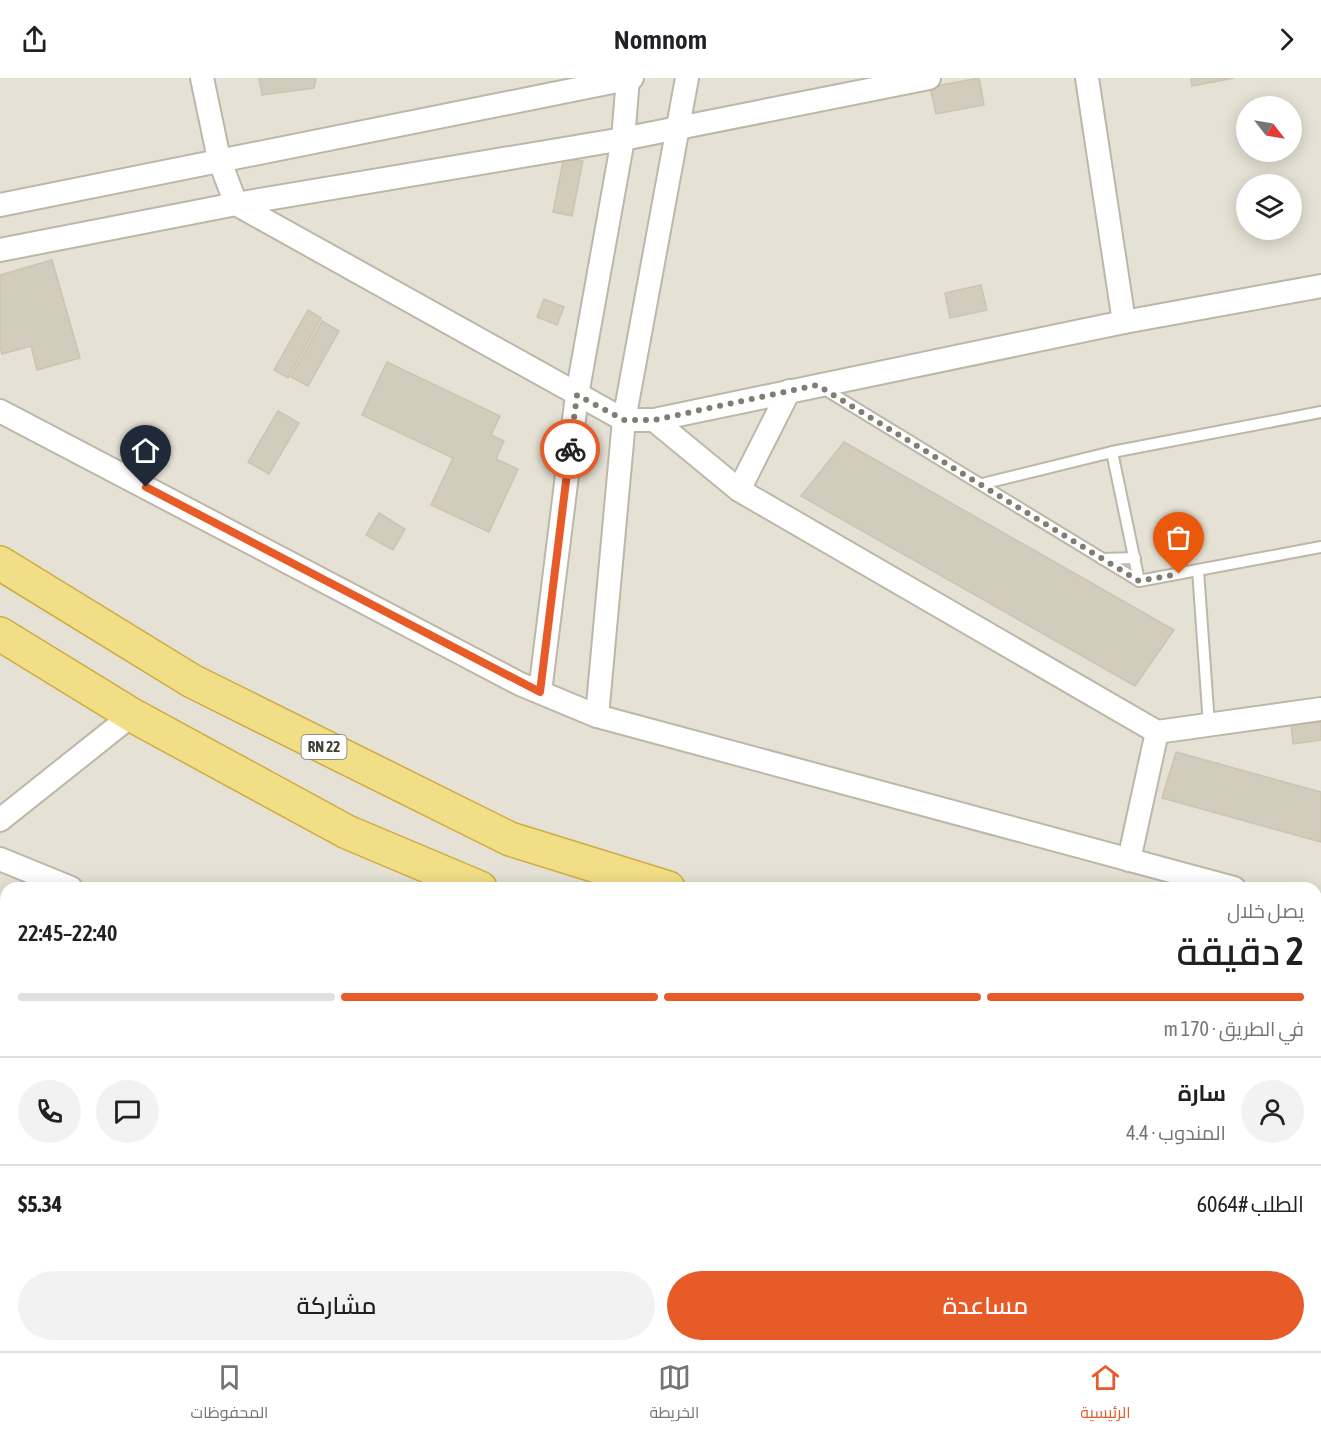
<!DOCTYPE html>
<html lang="ar">
<head>
<meta charset="utf-8">
<style>
  body { margin:0; font-family:"Asap Condensed",Cairo,sans-serif; background:#f2f2f2; color:#202124; direction:rtl; height:100vh; display:flex; flex-direction:column; font-size:22px; white-space:nowrap }
  * { box-sizing:border-box; margin:0 }
  p { font-size:20px; color:#757577 }
  .icon { flex:none; width:33px; height:33px; fill:none; stroke:currentColor; stroke-width:2; stroke-linecap:round; stroke-linejoin:round }
  .map { position:relative; flex:1; overflow:hidden; direction:ltr }
  .drawer { position:absolute; left:0px; top:804px; width:1322px; height:470px; display:flex; flex-direction:column; background:#fff; border-radius:18px 18px 0 0; box-shadow:0 3px 15px #0003; direction:rtl }
  .drawer>* { flex:none }
  .needle { width:39px; rotate:121deg }
  .controls { position:absolute; left:1236px; top:18px; display:grid; gap:12px }
  .controls a { display:grid; place-items:center; width:66px; height:66px; border-radius:50%; background:#fff; box-shadow:0 3px 15px #0003; font-size:30px }
  .pin { position:absolute; display:grid; place-items:center; width:51px; height:51px; color:#fff; margin:-62px -26px; border-radius:50% 50% 50% 0; rotate:-45deg; box-shadow:0 0 6px #0007 }
  .pin .icon { rotate:45deg }
  .courier { position:absolute; display:grid; place-items:center; width:60px; height:60px; margin:-30px; border:4px solid #e65b28; border-radius:50%; background:#fff; color:#222; box-shadow:0 2px 8px #0007 }
  .headline em { font-style:normal; font-weight:600 }
  .headline div { display:flex; flex-direction:column-reverse }
  .headline { display:flex; align-items:center; justify-content:space-between; height:102px; padding:0 18px }
  h1 { font-size:39px; font-weight:600; line-height:45px }
  .bar { display:grid; grid-template-columns:repeat(4,1fr); gap:9px 6px; align-content:center; height:72px; padding:0 18px }
  .bar i { height:8px; border-radius:4px; background:#e0e0e0 }
  .bar .selected { background:#e65b28 }
  .bar p { grid-column:span 4 }
  .line { display:flex; align-items:center; gap:15px; padding:0 18px; border-top:2px solid #e0e0e0 }
  .line div { flex:1 }
  .round { display:grid; place-items:center; flex:none; width:63px; height:63px; border-radius:32px; background:#f2f2f2 }
  .primary-button { display:flex; gap:12px; margin-top:auto; padding:12px 18px }
  .primary-button a { flex:1; height:69px; border-radius:36px; background:#e65b28; color:#fff; font-size:24px; font-weight:600; line-height:69px; text-align:center }
  .primary-button a+a { background:#f2f2f2; color:#202124 }
  header { display:flex; justify-content:space-between; align-items:center; height:78px; padding:0 18px; background:#fff; font-size:27px; font-weight:600 }
  .menu { display:flex; justify-content:space-around; align-items:center; height:84px; border-top:2px solid #e0e0e0; background:#fff; font-size:16px; color:#757577 }
  .menu a { display:grid; justify-items:center; gap:3px }
  .menu .selected { color:#e65b28 }
  .map>svg:first-child { display:block }
</style>
</head>
<body>
<header><svg class="icon" aria-label="forward" viewBox="0 0 24 24"><path d="M9 5l7 7-7 7"/></svg>Nomnom<svg class="icon" aria-label="share" viewBox="0 0 24 24"><path d="M12 15V3M7 8l5-5 5 5M5 13v7h14v-7"/></svg></header>
<div class="map">
<svg width="1321" height="1273" viewBox="0 0 1321 1273">
  <rect width="100%" height="100%" fill="#f1efe6"/>
  <path fill="#e5e1d4" fill-rule="evenodd" d="M0,0H1321V1154L1316,1153V810H6V1268H365L364,1273H0ZM1246,28H1292V74H1246ZM1246,106H1292V152H1246Z"/>
  <g fill="#d2ccbc" stroke="#ccc4b0" stroke-width="1.5">
    <path d="M259,0H316L314,10L262,17Z"/>
    <path d="M979,0L984,27L936,36L930,9Z"/>
    <path d="M1191,0H1234L1192,8Z"/>
    <path d="M564,79L583,83L572,138L553,134Z"/>
    <path d="M52,182L80,280L37,292L31,268L2,276L0,268V197Z"/>
    <path d="M981,207L987,232L950,240L945,215Z"/>
    <path d="M544,221L564,229L557,247L537,239Z"/>
    <path d="M308,232L321,240L288,300L274,292Z"/>
    <path d="M322,243L339,253L308,308L291,299Z"/>
    <path d="M387,284L500,338L491,357L504,363L496,381L518,391L489,454L431,427L453,380L362,337Z"/>
    <path d="M278,333L299,345L269,396L248,384Z"/>
    <path d="M844,364L1174,552L1135,608L801,418Z"/>
    <path d="M379,435L405,451L393,472L366,457Z"/>
    <path d="M1321,641V662L1293,666L1291,645Z"/>
    <path d="M1176,674L1321,714V764L1162,720Z"/>
    <path d="M211,1268H288L287,1273H217L218,1269Z"/>
  </g>
  <g fill="none" stroke-linecap="round" stroke-linejoin="round">
    <g stroke="#bcb7a9" stroke-width="14">
      <g id="service">
        <path d="M821,309L1139,503L1321,469"/>
        <path d="M1112,374L1321,334"/>
        <path d="M982,406L1112,374L1139,503"/>
        <path d="M1102,481L1135,480"/>
        <path d="M1198,492L1209,647"/>
      </g>
    </g>
    <g stroke="#bcb7a9" stroke-width="26">
      <g id="minor">
        <path d="M202,0L219,81L236,126L624,342H654L1124,244"/>
        <path d="M1087,0L1124,244L1321,208"/>
        <path d="M0,127L632,0"/>
        <path d="M0,172L236,126L623,61L929,0"/>
        <path d="M0,333L520,606L597,638L1234,810"/>
        <path d="M654,342L739,412L1157,654"/>
        <path d="M739,412L789,313"/>
        <path d="M540,614L577,317L623,61L628,0"/>
        <path d="M597,638L624,342L687,0"/>
        <path d="M0,742L132,637"/>
        <path d="M0,781L71,810"/>
        <path d="M1129,782L1157,654L1321,631"/>
        <path d="M1316,832L1321,834"/>
        <path d="M0,1093L6,1073"/>
        <path d="M1316,1142L1321,1143"/>
      </g>
    </g>
    <g stroke="#ceac42" stroke-width="36">
      <g id="trunk">
        <path d="M0,485L192,603L510,761L668,810"/>
        <path d="M0,556L132,637L347,754L480,810"/>
        <path d="M1316,977L1321,978"/>
        <path d="M1316,1021L1321,1022"/>
        <path d="M1316,1084L1321,1085"/>
      </g>
    </g>
    <use href="#service" stroke="#fff" stroke-width="10"/>
    <use href="#minor" stroke="#fff" stroke-width="22"/>
    <use href="#trunk" stroke="#f2de86" stroke-width="33"/>
  </g>
  <g fill="none" stroke-linecap="round" stroke-linejoin="round">
    <path stroke="#807d74" stroke-width="6" stroke-dasharray="0 10.8" d="M570,371L577,317L624,342H654L817,307L1139,503L1179,496"/>
    <path stroke="#e65b28" stroke-width="8" d="M146,409L540,614L570,371"/>
  </g>
  <g text-anchor="middle" stroke-width="6" stroke-linejoin="round" paint-order="stroke">
    <rect fill="#fff" stroke="#7b7972" stroke-width="1.5" x="301.5" y="657" width="45" height="24" rx="4.5"/>
    <g font-size="15" font-weight="bold" fill="#434036">
      <text x="324" y="674">RN 22</text>
    </g>
  </g>
</svg>
<div class="controls">
<a><svg class="needle" viewBox="-14 -14 28 28"><path d="M0-13l5 13h-10z" fill="#e53935"/><path d="M0 13l5-13h-10z" fill="#757577"/></svg></a>
<a><svg class="icon" aria-label="layers" viewBox="0 0 24 24"><path d="M12 4l9 5-9 5-9-5zM3 14l9 5 9-5"/></svg></a>
</div>
<div class="pin" style="left:1179px;top:496px;background:#ea580c"><svg class="icon" aria-label="bag" viewBox="0 0 24 24"><path d="M5 8h14l-1 12H6zM9 8a3 3 0 0 1 6 0"/></svg></div>
<div class="pin" style="left:146px;top:409px;background:#1f2937"><svg class="icon" aria-label="home" viewBox="0 0 24 24"><path d="M3 11l9-7 9 7M6 9v11h12V9"/></svg></div>
<div class="courier" style="left:570px;top:371px"><svg class="icon" aria-label="bike" viewBox="0 0 24 24"><circle cx="6" cy="16" r="4"/><circle cx="18" cy="16" r="4"/><path d="M6 16l4-8h5l3 8M10 8l3 8H6M13 5h3"/></svg></div>
<section class="drawer">
<div class="headline"><div><h1>2 دقيقة</h1><p>يصل خلال</p></div><em>22:40–22:45</em></div>
<div class="bar"><i class="selected"></i><i class="selected"></i><i class="selected"></i><i></i><p>في الطريق · 170 m</p></div>
<div class="line" style="height:108px"><a class="round"><svg class="icon" aria-label="person" viewBox="0 0 24 24"><circle cx="12" cy="8" r="4"/><path d="M4 21q1-7 8-7t8 7"/></svg></a><div><b>سارة</b><p>المندوب · 4.4</p></div><a class="round"><svg class="icon" aria-label="chat" viewBox="0 0 24 24"><path d="M4 5h16v11H9l-5 4z"/></svg></a><a class="round"><svg class="icon" aria-label="phone" viewBox="0 0 24 24"><path d="M5 4h4l2 5-3 2q2 4 5 5l2-3 5 2v4C11 20 4 13 5 4z"/></svg></a></div>
<div class="line" style="height:78px"><div>الطلب #6064</div><b>$5.34</b></div>
<div class="primary-button"><a>مساعدة</a><a>مشاركة</a></div>
</section>
</div>
<nav class="menu">
<a class="selected"><svg class="icon" aria-label="home" viewBox="0 0 24 24"><path d="M3 11l9-7 9 7M6 9v11h12V9"/></svg>الرئيسية</a>
<a><svg class="icon" aria-label="map" viewBox="0 0 24 24"><path d="M3 6l6-2 6 2 6-2v14l-6 2-6-2-6 2zM9 4v14M15 6v14"/></svg>الخريطة</a>
<a><svg class="icon" aria-label="saved" viewBox="0 0 24 24"><path d="M7 4h10v16l-5-4-5 4z"/></svg>المحفوظات</a>
</nav>
</body>
</html>
